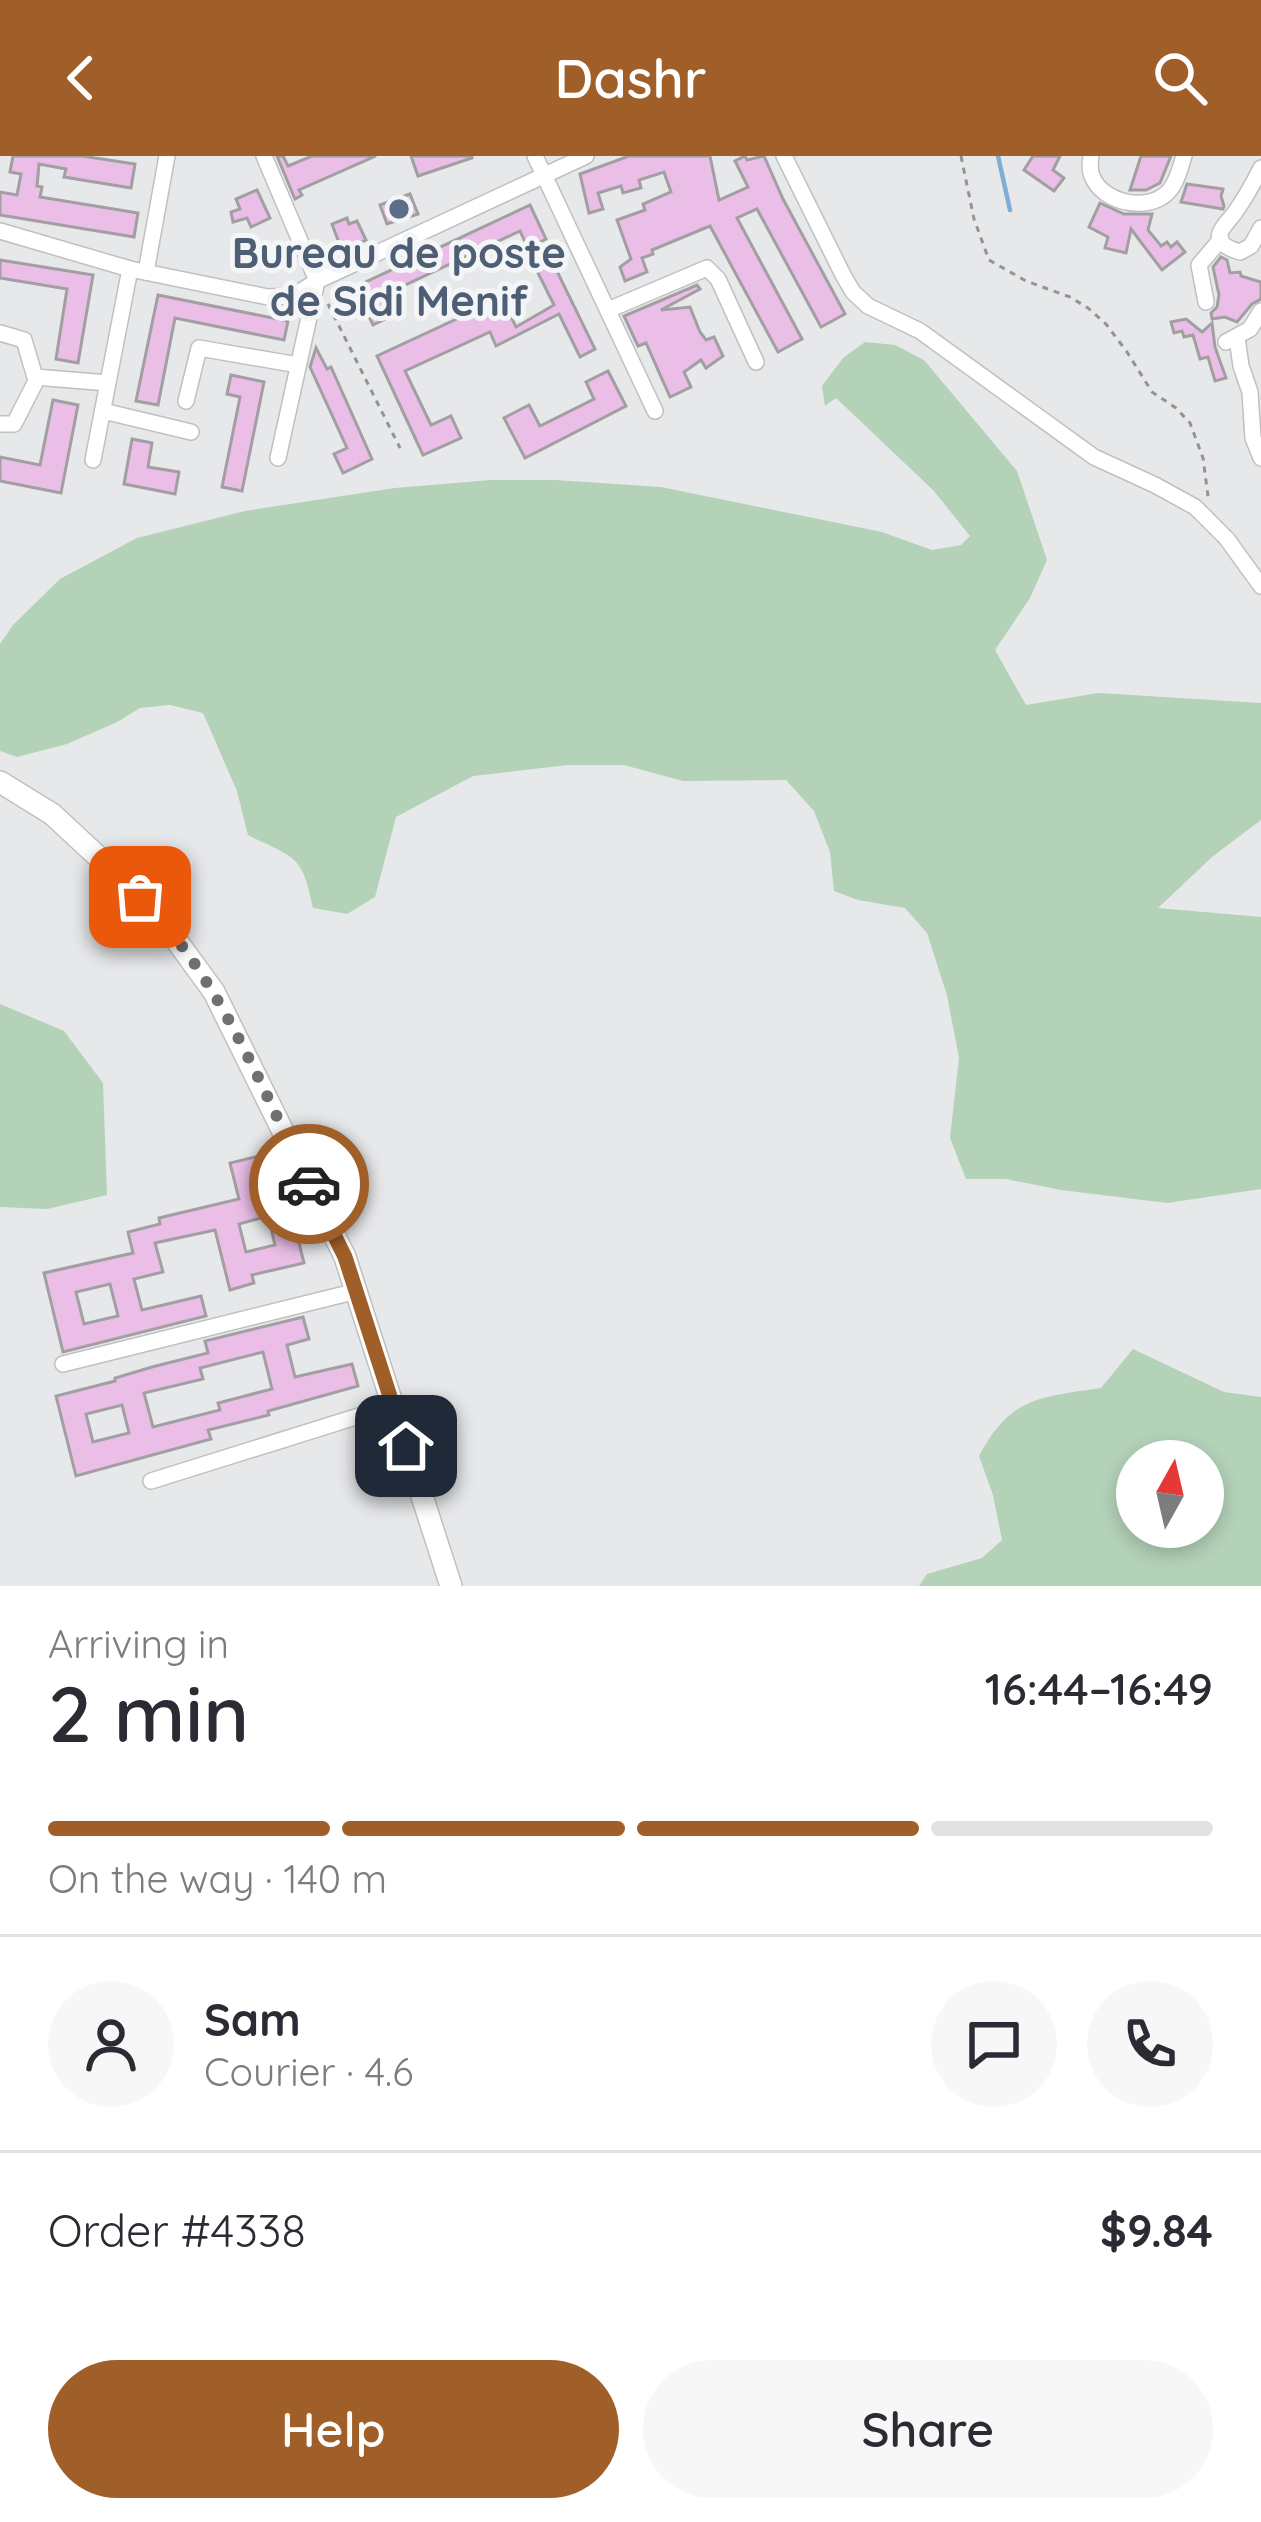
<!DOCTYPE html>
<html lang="en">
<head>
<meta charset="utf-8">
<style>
  body { margin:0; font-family:Quicksand,sans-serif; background:#f7f7f7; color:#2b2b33; height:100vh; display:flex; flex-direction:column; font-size:45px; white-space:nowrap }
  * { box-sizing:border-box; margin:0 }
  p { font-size:39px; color:#7c7c81 }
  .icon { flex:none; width:66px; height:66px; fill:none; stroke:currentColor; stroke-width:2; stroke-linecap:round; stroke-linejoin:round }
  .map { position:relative; height:1430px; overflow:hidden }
  .side { display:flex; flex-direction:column; background:#fff; flex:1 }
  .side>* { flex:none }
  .needle { width:78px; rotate:8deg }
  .controls { position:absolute; left:1116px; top:1284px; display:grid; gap:24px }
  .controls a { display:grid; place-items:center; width:108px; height:108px; border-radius:50%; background:#fff; box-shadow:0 6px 18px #0003; font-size:60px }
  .pin { position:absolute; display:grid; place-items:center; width:102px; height:102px; color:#fff; margin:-51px; border-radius:24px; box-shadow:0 6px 18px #0006 }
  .courier { position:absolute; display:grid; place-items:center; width:120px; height:120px; margin:-60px; border:9px solid #a05f29; border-radius:50%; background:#fff; color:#222; box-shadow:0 3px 15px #0007 }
  .headline em { font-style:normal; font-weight:600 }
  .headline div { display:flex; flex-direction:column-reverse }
  .headline { display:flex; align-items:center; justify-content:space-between; height:204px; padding:0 48px }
  h1 { font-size:78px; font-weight:600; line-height:90px }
  .bar { display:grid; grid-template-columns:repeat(4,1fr); gap:18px 12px; align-content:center; height:144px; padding:0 48px }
  .bar i { height:15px; border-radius:9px; background:#e1e1e2 }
  .bar .current { background:#a05f29 }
  .bar p { grid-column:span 4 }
  .line { display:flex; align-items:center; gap:30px; padding:0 48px; border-top:3px solid #e1e1e2 }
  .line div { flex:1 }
  .round { display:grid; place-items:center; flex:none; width:126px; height:126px; border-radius:63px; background:#f7f7f7 }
  .cta { display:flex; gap:24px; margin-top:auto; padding:24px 48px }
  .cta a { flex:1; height:138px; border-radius:72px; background:#a05f29; color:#fff; font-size:48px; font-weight:600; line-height:138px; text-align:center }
  .cta a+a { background:#f7f7f7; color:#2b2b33 }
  header { display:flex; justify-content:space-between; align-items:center; height:156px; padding:0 48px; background:#a05f29; color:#fff; font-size:54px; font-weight:600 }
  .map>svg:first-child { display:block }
</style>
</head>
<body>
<header><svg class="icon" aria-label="back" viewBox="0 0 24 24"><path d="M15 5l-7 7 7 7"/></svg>Dashr<svg class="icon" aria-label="search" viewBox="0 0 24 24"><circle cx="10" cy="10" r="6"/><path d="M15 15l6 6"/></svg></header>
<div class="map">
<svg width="1261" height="1430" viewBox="0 0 1261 1430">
  <rect width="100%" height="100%" fill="#e7e8ea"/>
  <g fill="#b3d2b8" fill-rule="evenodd">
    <path d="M865,186L895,189L924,204L1017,315L1047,404L1030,442L995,494L1026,549L1098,537L1261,547V664L1212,701L1158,752L1261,761V1033L1167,1047L1061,1034L1006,1023H966L950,982L959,902L947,839L927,777L905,752L858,744L834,735L830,696L814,655L786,624L683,625L624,609H567L473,620L396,661L375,741L347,758L313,752C302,698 296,703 248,679L237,635L203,557L170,549L140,552L117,566L67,588L17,601L0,595V488L13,469L60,423L137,382L245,355L395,332L491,324H555L661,331L882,376L932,394L961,389L970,380L933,334L836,242L825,250L822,230L843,202Z"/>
    <path d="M0,848L64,875L103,927L107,1039L47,1053L0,1051Z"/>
    <path d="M1133,1193L1224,1236L1261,1241V1430H919L927,1418L982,1402L1002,1384L993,1339L979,1300C1010,1241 1040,1241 1101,1232ZM1137,1305H1203V1371H1137Z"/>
  </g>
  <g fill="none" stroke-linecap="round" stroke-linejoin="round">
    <path stroke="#80aed3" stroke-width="4.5" d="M998,0L1010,54"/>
  </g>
  <g fill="#eabee7" stroke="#a19fa1" stroke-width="3" fill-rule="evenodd">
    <path d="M13,0H82L135,8L131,32L64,21L66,13L39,8L37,30L42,31L40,41L138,57L134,81L0,59V36L17,39L21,18L10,16Z"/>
    <path d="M277,0H283L288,10L312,0H376L299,34L302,39L295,43Z"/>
    <path d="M411,0H472V2L418,20Z"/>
    <path d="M629,0H710L719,44L748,31L735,5L745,0L747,4L764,0L783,43L845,158L821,171L757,53L737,62L802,183L778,196L710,70L652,94L653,98L642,102L647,116L625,125L620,111L631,103L617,64L645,54L643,48L671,36L664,16L639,24L641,32L623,37L621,30L598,37L603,53L589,57L580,18Z"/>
    <path d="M1033,0H1060L1053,14L1064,22L1054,35L1024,14Z"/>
    <path d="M1141,0H1171L1160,27L1146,34H1130Z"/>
    <path d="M1187,28L1223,33L1221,40L1224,50L1223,53L1181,46Z"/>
    <path d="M257,34L270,62L251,71L247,62L233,66L231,56L240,53L236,43Z"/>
    <path d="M410,38L418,58L387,68L380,49Z"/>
    <path d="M1100,47L1124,58H1152L1148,74L1161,90L1167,86L1171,91L1177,86L1185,96L1162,114L1131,73L1126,97L1105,92L1108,81L1089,71Z"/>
    <path d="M530,49L546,83L528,92L520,75L380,141L389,161L373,169L355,131Z"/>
    <path d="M347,62L349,68L357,65L366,84L342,95L332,68Z"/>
    <path d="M1221,101L1227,104L1230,117L1240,116L1241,120L1261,126V143L1252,148L1237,166L1225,161L1212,163L1211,157L1217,151L1219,139L1213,111Z"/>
    <path d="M0,104L93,119L78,207L56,203L67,133L0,122Z"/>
    <path d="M552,105L595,193L580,201L559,158L496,190L490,176L405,215L431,269L451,260L461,282L423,299L377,200L502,142L516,171L554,149L536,113Z"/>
    <path d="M697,129L700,133L661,154L690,151L700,176L706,184L714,181L723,200L706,212L701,204L684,216L691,231L670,241L646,187L638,190L624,160Z"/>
    <path d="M158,139L288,165L284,184L175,162L158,249L136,245Z"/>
    <path d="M1186,163L1202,176L1212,167L1215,191L1226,222L1215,225L1208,201L1200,203L1193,179L1184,181L1182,175L1174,177L1171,166Z"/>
    <path d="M316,192L327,213L331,211L372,303L343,317L334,298L347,292L310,211Z"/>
    <path d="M608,215L626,250L525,302L504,262L529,249L540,270L594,243L586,226Z"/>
    <path d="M231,219L264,226L242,335L222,331L240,241L227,238Z"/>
    <path d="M53,244L78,249L61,337L0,325V301L40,309Z"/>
    <path d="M132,283L152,287L148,311L179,316L175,338L124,328Z"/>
    <path d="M276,996L304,1107L252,1119L254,1127L230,1134L215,1074L155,1087L163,1116L134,1123L142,1154L201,1140L206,1160L63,1196L44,1117L133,1097L128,1076L160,1068L159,1062L239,1043L230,1007ZM268,1060L275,1089L246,1096L239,1068ZM110,1128L118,1160L84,1168L76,1136Z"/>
    <path d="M303,1161L309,1183L287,1189L295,1221L352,1208L358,1230L268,1255L269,1259L208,1274L211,1283L76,1320L56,1240L115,1225V1222L152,1211L208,1197L205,1185ZM263,1196L272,1233L218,1247L220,1254L153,1271L144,1237L203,1223L200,1212ZM122,1249L129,1277L93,1286L86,1258Z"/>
  </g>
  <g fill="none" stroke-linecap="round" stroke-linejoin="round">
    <g stroke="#bfc0c1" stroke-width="18">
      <g id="minor">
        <path d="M264,0L317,125L278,302"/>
        <path d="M535,0L655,255"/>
        <path d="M784,0L843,119L853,136L868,150L920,175L1094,301L1155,329L1195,351L1227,383L1261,430"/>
        <path d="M1091,0C1090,7 1089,13 1092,20C1102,47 1148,57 1168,36C1177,27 1180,12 1184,0"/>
        <path d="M1261,12C1254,26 1245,42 1236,55C1223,73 1204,85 1240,96L1251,90L1261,72"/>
        <path d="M0,75L130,113L268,141L293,140L317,125L586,0"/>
        <path d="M146,116L167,0"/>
        <path d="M1206,146L1199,109L1221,83"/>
        <path d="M608,154L707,112L718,123L756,206"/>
        <path d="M0,177L24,184L35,221L108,227"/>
        <path d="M1237,182L1241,210L1250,236L1253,282L1261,302"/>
        <path d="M1226,186L1250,173L1261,155"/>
        <path d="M186,245L199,192L298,209"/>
        <path d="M103,255L191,276"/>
        <path d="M0,268H14L38,221"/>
        <path d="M93,304L130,113"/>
        <path d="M63,1208L357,1135"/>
        <path d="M151,1325L394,1249"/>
      </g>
    </g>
    <g stroke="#bfc0c1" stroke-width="24">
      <path id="secondary" d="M0,626L52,658L122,723L158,759L214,836L345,1101L451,1430"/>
    </g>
    <g stroke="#929394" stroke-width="3" stroke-dasharray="6 6" stroke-linecap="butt">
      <path d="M961,0L974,63L989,104L1026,125L1070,141L1088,152L1106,168L1127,196L1152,236L1176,252L1190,267L1203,302L1208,340"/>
      <path d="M328,148L400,292"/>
    </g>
    <use href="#minor" stroke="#fff" stroke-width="15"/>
    <use href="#secondary" stroke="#fff" stroke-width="21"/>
  </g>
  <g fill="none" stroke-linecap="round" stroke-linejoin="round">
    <path stroke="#6f7071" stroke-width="12" stroke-dasharray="0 21.6" d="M140,741C219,820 260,929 309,1028"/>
    <path stroke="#a05f29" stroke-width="15" d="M309,1028L345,1101L406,1290"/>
  </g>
  <circle fill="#5c6f8a" stroke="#f4f5f7" stroke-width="4.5" cx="399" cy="53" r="12"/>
  <g text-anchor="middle" stroke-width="10" stroke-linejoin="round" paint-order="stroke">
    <g font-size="42" font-weight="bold" fill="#4e5e75" stroke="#f4f5f7">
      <text x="399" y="112">Bureau de poste<tspan x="399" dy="48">de Sidi Menif</tspan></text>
    </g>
  </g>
</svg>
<div class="controls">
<a><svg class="needle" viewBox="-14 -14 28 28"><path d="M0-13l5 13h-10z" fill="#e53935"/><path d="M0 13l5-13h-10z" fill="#7c7c81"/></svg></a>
</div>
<div class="pin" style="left:140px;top:741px;background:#ea580c"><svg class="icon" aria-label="bag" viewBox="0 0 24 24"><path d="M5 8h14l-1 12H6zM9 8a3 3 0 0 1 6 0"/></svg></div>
<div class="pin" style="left:406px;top:1290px;background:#1f2937"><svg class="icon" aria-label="home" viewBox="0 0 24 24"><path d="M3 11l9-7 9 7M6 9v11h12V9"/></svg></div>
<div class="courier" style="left:309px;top:1028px"><svg class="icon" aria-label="car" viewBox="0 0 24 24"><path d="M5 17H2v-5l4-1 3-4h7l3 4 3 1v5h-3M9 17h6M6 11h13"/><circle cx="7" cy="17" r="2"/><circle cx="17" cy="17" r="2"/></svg></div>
</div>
<section class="side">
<div class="headline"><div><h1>2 min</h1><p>Arriving in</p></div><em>16:44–16:49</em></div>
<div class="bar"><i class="current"></i><i class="current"></i><i class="current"></i><i></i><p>On the way · 140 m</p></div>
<div class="line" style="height:216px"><a class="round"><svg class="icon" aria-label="person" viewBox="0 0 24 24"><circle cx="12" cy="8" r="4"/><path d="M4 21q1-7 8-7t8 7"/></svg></a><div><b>Sam</b><p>Courier · 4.6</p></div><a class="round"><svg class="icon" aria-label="chat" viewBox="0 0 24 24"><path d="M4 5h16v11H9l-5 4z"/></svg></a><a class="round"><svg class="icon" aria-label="phone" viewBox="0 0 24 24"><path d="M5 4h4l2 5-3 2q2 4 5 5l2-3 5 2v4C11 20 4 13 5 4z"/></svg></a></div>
<div class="line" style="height:156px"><div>Order #4338</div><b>$9.84</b></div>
<div class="cta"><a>Help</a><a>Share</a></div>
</section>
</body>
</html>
